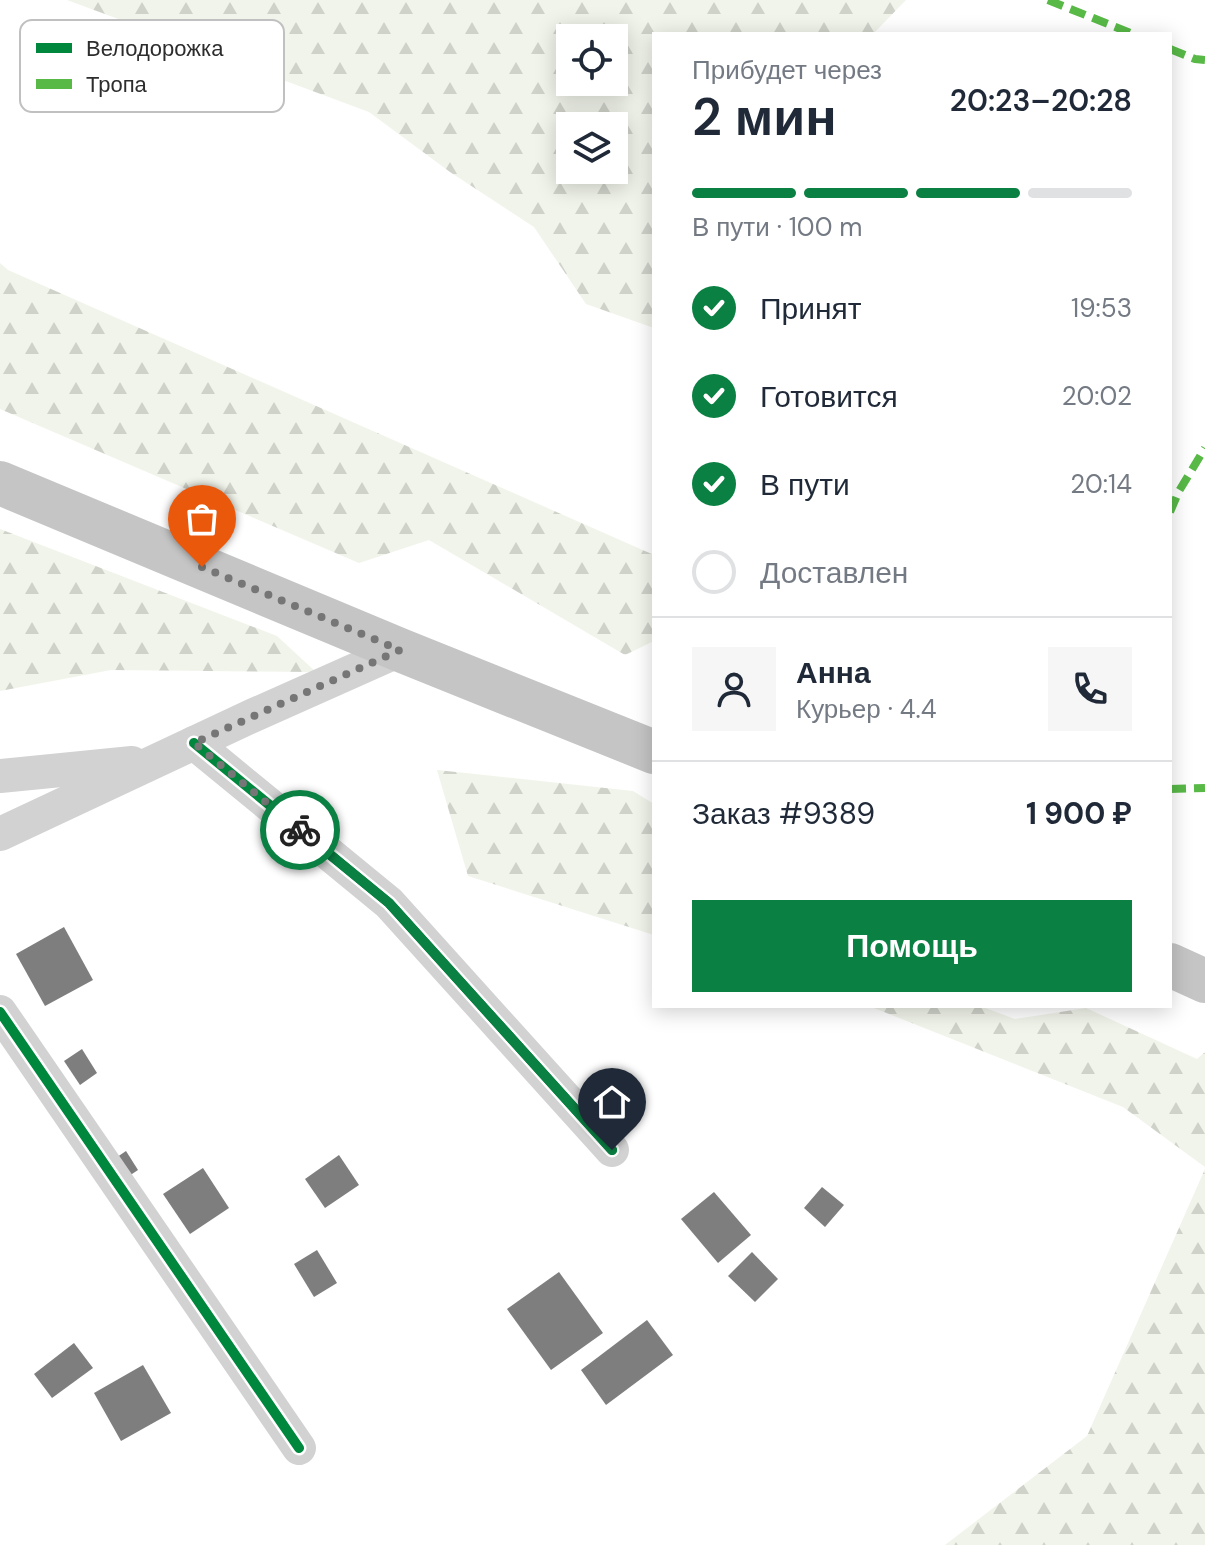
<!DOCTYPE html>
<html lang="ru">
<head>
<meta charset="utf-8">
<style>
  body { margin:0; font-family:"DM Sans",sans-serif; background:#f6f6f7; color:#1f2937; height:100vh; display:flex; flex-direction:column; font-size:30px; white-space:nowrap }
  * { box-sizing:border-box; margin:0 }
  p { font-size:26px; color:#747a83 }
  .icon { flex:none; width:44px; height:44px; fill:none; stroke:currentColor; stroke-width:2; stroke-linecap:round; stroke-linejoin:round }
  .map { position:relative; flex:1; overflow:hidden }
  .panel { position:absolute; left:652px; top:32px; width:520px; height:976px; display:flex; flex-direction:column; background:#fff; border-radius:0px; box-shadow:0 4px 20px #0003 }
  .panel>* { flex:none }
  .tools { position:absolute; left:556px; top:24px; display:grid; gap:16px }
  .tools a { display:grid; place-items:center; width:72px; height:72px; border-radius:0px; background:#fff; box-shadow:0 4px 20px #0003; font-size:40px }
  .pin { position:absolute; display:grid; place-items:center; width:68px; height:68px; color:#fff; margin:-82px -34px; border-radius:50% 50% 50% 0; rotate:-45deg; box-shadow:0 0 8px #0007 }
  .pin .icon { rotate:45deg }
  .courier { position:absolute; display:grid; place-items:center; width:80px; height:80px; margin:-40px; border:6px solid #0b8043; border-radius:50%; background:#fff; color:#222; box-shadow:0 2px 10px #0007 }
  .summary em { font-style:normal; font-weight:600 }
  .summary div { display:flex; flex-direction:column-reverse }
  .summary { display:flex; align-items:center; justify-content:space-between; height:136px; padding:0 40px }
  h1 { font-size:52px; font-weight:600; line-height:60px }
  .bar { display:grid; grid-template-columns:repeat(4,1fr); gap:12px 8px; align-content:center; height:96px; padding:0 40px }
  .bar i { height:10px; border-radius:6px; background:#e0e1e3 }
  .bar .active { background:#0b8043 }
  .bar p { grid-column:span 4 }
  .line { display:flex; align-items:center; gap:20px; padding:0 40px; border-top:2px solid #e0e1e3 }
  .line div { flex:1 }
  .round { display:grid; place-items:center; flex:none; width:84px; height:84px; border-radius:0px; background:#f6f6f7 }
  ol { padding:0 40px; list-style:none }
  li { display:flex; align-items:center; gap:24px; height:88px }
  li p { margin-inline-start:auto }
  li .icon { padding:8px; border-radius:50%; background:#0b8043; color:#fff; stroke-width:4 }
  li:last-child { color:#747a83 }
  li i { width:44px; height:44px; border:4px solid #e0e1e3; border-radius:50% }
  .cta { display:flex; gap:16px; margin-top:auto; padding:16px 40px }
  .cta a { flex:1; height:92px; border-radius:0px; background:#0b8043; color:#fff; font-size:32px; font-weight:600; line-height:92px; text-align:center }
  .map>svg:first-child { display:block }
</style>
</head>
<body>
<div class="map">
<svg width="1205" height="1545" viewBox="0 0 1205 1545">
  <defs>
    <pattern id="forest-firs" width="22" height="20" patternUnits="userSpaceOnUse" patternTransform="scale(2)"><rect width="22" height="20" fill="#f1f4ea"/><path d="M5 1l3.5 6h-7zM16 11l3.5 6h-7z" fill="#cfd2c9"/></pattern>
  </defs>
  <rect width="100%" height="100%" fill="#fff"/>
  <g fill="url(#forest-firs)" fill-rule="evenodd">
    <path d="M67,0H906L873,34H654V328L586,304L534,227L450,172L369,112ZM614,38V82H570V38ZM614,126V170H570V126Z"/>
    <path d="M0,263L8,270L654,555V641L625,655L429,540L359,563L0,409Z"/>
    <path d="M0,529L277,636L316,672L111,670L0,691Z"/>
    <path d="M437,770L633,791L654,804V935L468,876Z"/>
    <path d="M869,1006H980L1015,1019L1086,1008L1197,1059L1205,1052V1167L1123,1107Z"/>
    <path d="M1205,1169V1545H945L1087,1436Z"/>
  </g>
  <g fill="#7e7e7e">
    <path d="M64,927L93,980L45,1006L16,954Z"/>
    <path d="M82,1049L97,1073L80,1085L64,1061Z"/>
    <path d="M126,1151L138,1170L114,1186L101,1168Z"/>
    <path d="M339,1155L359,1185L325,1208L305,1179Z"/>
    <path d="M203,1168L229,1208L190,1234L163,1194Z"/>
    <path d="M822,1187L844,1205L825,1227L804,1208Z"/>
    <path d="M714,1192L751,1235L718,1263L681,1219Z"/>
    <path d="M317,1250L337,1283L314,1297L294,1264Z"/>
    <path d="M752,1252L778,1279L755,1302L728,1276Z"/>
    <path d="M559,1272L603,1333L551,1370L507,1309Z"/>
    <path d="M647,1320L673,1355L606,1405L581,1370Z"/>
    <path d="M74,1343L93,1368L52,1398L34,1374Z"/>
    <path d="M143,1365L171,1413L121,1441L94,1393Z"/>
  </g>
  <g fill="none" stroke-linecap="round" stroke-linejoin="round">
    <g stroke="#d2d2d2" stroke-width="34">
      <path d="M194,743L389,903L612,1150"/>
      <path d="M0,776L132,763"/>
      <path d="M0,834L254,715L400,650"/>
      <path d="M0,1012L299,1448"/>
    </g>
    <g stroke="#c5c5c5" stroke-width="44">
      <path d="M0,483L400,650L654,752"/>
      <path d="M1170,965L1205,981"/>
    </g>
    <g stroke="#58b947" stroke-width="8" stroke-dasharray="16 8" stroke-linecap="butt">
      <path d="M1048,0L1133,34"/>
      <path d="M1170,49L1195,59L1205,60"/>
      <path d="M1170,512L1179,491L1205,448"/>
      <path d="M1170,789L1205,788"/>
    </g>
    <g stroke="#fff" stroke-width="15">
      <g id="cycleway">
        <path d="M194,743L389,903L612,1150"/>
        <path d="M0,1012L299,1448"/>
      </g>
    </g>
    <use href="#cycleway" stroke="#00873e" stroke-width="10"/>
  </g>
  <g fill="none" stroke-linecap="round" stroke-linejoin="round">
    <path stroke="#767676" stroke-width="8" stroke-dasharray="0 14.4" d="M202,567L400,650L194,743L300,830"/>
    <path stroke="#0b8043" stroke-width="10" d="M300,830L389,903L612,1150"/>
  </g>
  <rect x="20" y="20" width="264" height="92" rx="12" fill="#fff" stroke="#c0c0c0" stroke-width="2"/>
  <rect x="36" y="43" width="36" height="10" fill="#00873e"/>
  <rect x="36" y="79" width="36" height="10" fill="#58b947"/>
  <g font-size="22" fill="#2d2d2d">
    <text x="86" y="56">Велодорожка</text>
    <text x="86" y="92">Тропа</text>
  </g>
</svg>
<div class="tools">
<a><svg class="icon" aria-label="locate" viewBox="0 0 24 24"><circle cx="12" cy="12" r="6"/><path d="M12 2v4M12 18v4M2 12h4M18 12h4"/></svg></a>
<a><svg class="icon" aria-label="layers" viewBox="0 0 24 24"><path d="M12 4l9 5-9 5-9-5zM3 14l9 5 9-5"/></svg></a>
</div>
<div class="pin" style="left:202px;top:567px;background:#ea580c"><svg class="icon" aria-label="bag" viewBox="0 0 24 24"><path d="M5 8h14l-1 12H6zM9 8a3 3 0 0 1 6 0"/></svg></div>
<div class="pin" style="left:612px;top:1150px;background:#1f2937"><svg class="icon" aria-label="home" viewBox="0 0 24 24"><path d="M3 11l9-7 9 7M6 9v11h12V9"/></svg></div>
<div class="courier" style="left:300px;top:830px"><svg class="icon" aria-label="bike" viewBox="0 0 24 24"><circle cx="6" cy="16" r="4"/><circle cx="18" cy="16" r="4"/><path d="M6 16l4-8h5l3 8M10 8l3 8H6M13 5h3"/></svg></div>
<section class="panel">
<div class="summary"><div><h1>2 мин</h1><p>Прибудет через</p></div><em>20:23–20:28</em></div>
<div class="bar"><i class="active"></i><i class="active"></i><i class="active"></i><i></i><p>В пути · 100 m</p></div>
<ol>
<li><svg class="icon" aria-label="check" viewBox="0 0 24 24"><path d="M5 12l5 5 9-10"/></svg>Принят<p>19:53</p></li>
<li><svg class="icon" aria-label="check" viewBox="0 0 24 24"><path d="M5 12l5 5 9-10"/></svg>Готовится<p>20:02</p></li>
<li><svg class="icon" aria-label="check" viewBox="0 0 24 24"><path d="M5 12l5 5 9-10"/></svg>В пути<p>20:14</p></li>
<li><i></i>Доставлен</li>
</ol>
<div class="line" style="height:144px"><a class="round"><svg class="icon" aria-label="person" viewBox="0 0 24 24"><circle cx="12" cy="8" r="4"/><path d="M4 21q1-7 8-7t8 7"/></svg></a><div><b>Анна</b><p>Курьер · 4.4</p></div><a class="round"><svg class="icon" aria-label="phone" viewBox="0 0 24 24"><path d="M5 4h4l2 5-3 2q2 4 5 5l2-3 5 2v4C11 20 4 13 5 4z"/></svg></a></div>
<div class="line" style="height:104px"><div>Заказ #9389</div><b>1 900 ₽</b></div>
<div class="cta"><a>Помощь</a></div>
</section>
</div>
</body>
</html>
